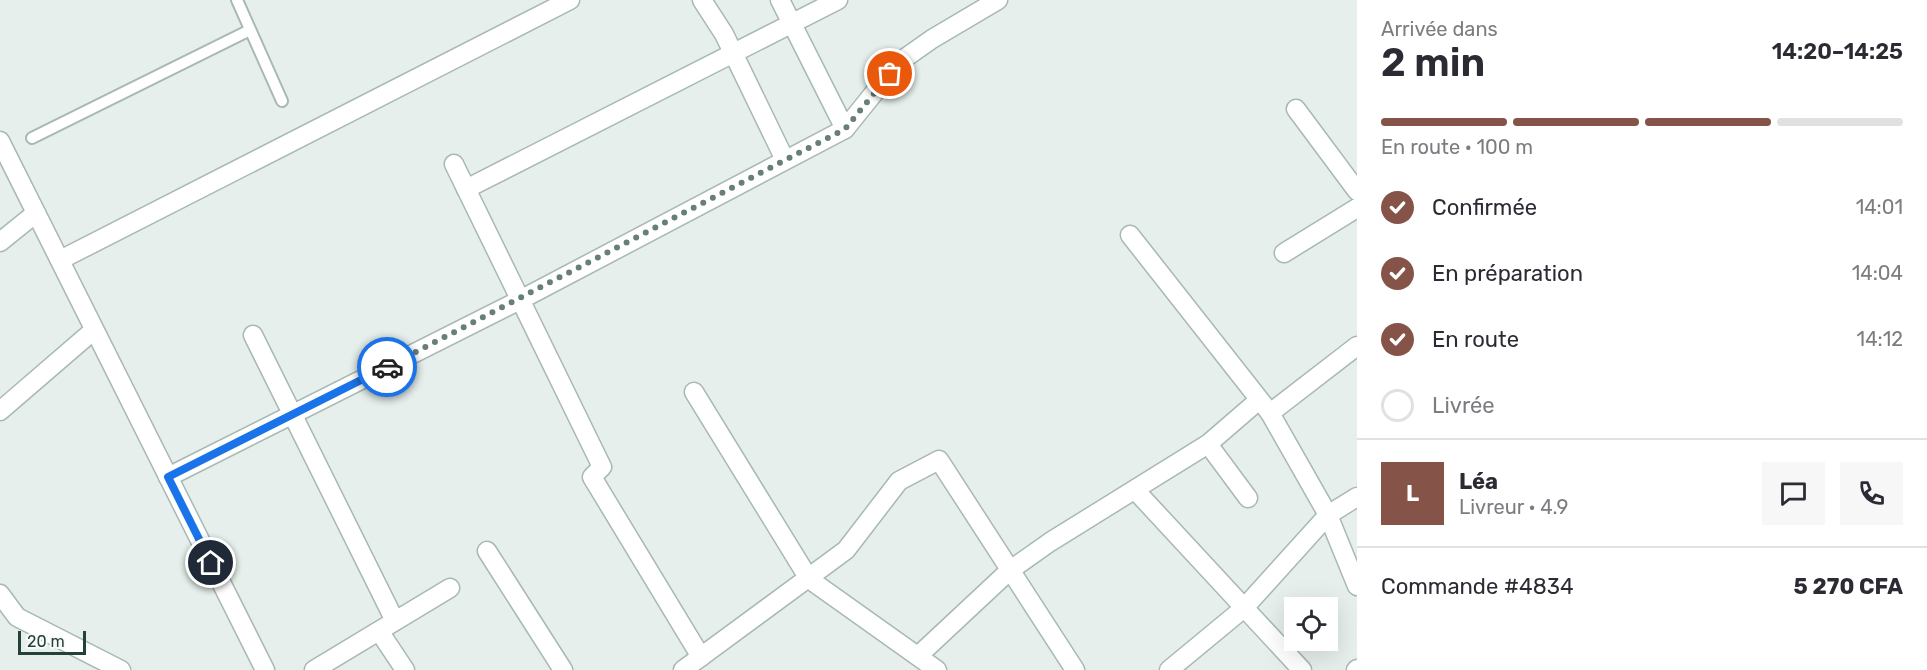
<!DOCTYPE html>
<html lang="fr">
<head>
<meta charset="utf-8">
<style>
  body { margin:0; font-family:Rubik,sans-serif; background:#f7f7f7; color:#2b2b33; height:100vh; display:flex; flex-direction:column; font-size:22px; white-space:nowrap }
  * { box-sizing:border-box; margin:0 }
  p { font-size:20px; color:#7c7c81 }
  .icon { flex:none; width:33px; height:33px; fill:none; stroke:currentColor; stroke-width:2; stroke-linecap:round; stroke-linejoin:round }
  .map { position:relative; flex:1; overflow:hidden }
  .sheet { display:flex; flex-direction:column; background:#fff; width:570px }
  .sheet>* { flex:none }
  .fabs { position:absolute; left:1284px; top:597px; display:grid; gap:12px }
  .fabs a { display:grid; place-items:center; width:54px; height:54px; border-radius:0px; background:#fff; box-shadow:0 6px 24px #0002; font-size:30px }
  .scale { position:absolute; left:18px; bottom:15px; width:68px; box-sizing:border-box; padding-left:6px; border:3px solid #24423a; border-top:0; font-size:16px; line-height:21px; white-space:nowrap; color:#24423a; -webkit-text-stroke:4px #f7fbf9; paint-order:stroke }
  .pin { position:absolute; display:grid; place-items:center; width:51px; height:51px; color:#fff; margin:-26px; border:3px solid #fff; border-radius:50%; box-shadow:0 2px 6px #0007 }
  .courier { position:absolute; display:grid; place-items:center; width:60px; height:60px; margin:-30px; border:4px solid #1a73e8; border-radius:50%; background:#fff; color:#222; box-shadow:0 2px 8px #0007 }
  .head em { font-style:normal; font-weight:600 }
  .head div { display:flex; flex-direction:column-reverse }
  .head { display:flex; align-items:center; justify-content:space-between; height:102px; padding:0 24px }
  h1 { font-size:39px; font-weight:600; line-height:45px }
  .bar { display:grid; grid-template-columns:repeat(4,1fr); gap:9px 6px; align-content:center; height:72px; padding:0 24px }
  .bar i { height:8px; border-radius:4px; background:#e1e1e2 }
  .bar .current { background:#855347 }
  .bar p { grid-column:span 4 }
  .line { display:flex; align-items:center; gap:15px; padding:0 24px; border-top:2px solid #e1e1e2 }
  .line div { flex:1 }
  .round { display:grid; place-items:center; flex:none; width:63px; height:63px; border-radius:0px; background:#f7f7f7 }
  ol { padding:0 24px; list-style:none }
  li { display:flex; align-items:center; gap:18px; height:66px }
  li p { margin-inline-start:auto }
  li .icon { padding:6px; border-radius:50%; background:#855347; color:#fff; stroke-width:4 }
  li:last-child { color:#7c7c81 }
  li i { width:33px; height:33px; border:3px solid #e1e1e2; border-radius:50% }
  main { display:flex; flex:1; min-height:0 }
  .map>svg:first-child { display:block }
</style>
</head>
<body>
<main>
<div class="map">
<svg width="1357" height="670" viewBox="0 0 1357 670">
  <rect width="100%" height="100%" fill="#e6efeb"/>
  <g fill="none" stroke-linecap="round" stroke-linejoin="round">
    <g stroke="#a8b8b2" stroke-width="14">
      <g id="service">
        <path d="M237,0L282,101"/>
        <path d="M32,138L250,30"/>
      </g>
    </g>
    <g stroke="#a8b8b2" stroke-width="21">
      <g id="minor">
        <path d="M702,0L724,34L785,160"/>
        <path d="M780,0L845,129"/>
        <path d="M1296,109L1357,191"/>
        <path d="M0,141L265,670"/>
        <path d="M454,164L602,467L592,477L701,657"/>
        <path d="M466,189L838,0"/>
        <path d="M1130,235L1270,413L1328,515L1357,586"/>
        <path d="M0,242L36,213"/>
        <path d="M1284,253L1357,208"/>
        <path d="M60,260L570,0"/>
        <path d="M253,335L395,621"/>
        <path d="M694,392L809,579L937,670"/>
        <path d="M0,411L94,330"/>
        <path d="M1270,413L1357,346"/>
        <path d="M1208,444L1248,498"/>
        <path d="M168,477L520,300L845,129L898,63L932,39L998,0"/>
        <path d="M1136,491L1302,670"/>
        <path d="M487,551L563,670"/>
        <path d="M0,594L17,617L121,670"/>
        <path d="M379,631L405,670"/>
        <path d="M918,656L1009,571L1050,542L1208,444L1259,400"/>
        <path d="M314,670L450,588"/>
        <path d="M683,670L846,550L899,481L939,460L1075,670"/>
        <path d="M1169,670L1244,608L1328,515L1357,497"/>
        <path d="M1356,670L1357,669"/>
      </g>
    </g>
    <use href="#service" stroke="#fff" stroke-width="10"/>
    <use href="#minor" stroke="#fff" stroke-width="18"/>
  </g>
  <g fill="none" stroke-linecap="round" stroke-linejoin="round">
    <path stroke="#687f78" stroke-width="6" stroke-dasharray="0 10.8" d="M387,367L845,129L890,74"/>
    <path stroke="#1a73e8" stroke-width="8" d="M211,563L168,477L387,367"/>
  </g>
</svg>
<div class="fabs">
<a><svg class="icon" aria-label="locate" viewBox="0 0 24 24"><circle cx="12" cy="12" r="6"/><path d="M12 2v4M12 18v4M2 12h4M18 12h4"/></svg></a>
</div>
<div class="scale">20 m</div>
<div class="pin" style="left:890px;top:74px;background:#ea580c"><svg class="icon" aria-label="bag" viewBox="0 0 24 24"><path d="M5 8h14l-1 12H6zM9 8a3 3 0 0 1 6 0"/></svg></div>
<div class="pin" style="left:211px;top:563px;background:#1f2937"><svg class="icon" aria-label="home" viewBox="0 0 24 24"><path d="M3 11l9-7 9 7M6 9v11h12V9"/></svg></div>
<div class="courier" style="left:387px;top:367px"><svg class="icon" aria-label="car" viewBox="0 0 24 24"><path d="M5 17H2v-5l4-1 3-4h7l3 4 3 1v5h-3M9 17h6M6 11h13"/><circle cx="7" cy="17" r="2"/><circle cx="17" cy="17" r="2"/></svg></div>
</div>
<section class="sheet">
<div class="head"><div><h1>2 min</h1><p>Arrivée dans</p></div><em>14:20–14:25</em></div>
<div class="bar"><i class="current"></i><i class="current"></i><i class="current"></i><i></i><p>En route · 100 m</p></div>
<ol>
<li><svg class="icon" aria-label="check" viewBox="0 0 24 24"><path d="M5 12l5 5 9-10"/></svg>Confirmée<p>14:01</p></li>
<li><svg class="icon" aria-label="check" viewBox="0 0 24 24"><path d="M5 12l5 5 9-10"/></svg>En préparation<p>14:04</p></li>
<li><svg class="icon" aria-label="check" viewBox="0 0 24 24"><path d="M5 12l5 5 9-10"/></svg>En route<p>14:12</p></li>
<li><i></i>Livrée</li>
</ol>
<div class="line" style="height:108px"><b class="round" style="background:#855347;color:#fff">L</b><div><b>Léa</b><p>Livreur · 4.9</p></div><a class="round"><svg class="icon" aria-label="chat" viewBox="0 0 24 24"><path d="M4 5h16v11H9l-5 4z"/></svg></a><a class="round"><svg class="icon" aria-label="phone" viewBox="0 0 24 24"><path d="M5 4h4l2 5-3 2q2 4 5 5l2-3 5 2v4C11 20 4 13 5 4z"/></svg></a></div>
<div class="line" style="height:78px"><div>Commande #4834</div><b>5 270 CFA</b></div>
</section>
</main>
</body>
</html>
